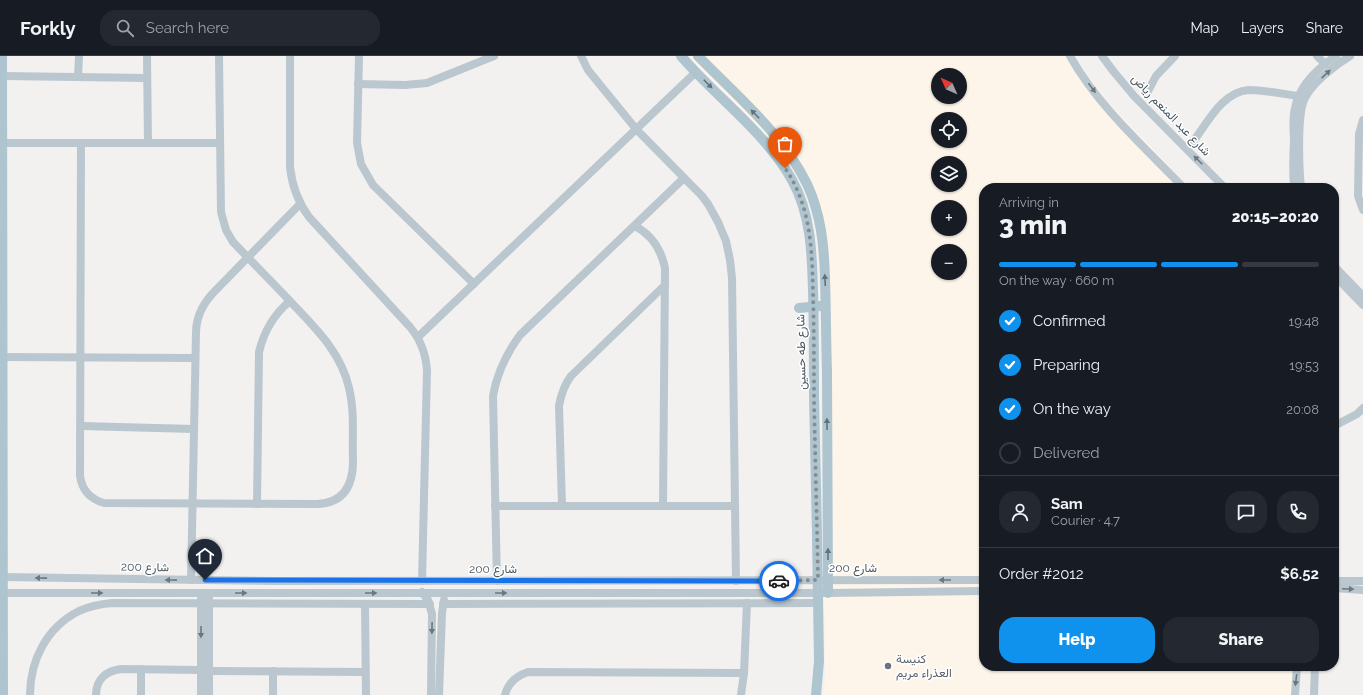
<!DOCTYPE html>
<html lang="en">
<head>
<meta charset="utf-8">
<style>
  body { margin:0; font-family:Raleway,Vazirmatn,sans-serif; background:#242831; color:#f1f3f6; height:100vh; display:flex; flex-direction:column; font-size:15px; white-space:nowrap }
  * { box-sizing:border-box; margin:0 }
  p { font-size:13px; color:#9ea1a6 }
  .icon { flex:none; width:22px; height:22px; fill:none; stroke:currentColor; stroke-width:2; stroke-linecap:round; stroke-linejoin:round }
  .map { position:relative; flex:1; overflow:hidden }
  .side { position:absolute; left:979px; top:127px; width:360px; height:488px; display:flex; flex-direction:column; background:#171b24; border-radius:16px; box-shadow:0 1px 3px #0004 }
  .side>* { flex:none }
  .needle { width:26px; rotate:315deg }
  .fabs { position:absolute; left:931px; top:12px; display:grid; gap:8px }
  .fabs a { display:grid; place-items:center; width:36px; height:36px; border-radius:50%; background:#171b24; box-shadow:0 1px 3px #0004; font-size:20px }
  .pin { position:absolute; display:grid; place-items:center; width:34px; height:34px; color:#fff; margin:-41px -17px; border-radius:50% 50% 50% 0; rotate:-45deg; box-shadow:0 0 4px #0007 }
  .pin .icon { rotate:45deg }
  .courier { position:absolute; display:grid; place-items:center; width:40px; height:40px; margin:-20px; border:3px solid #1a73e8; border-radius:50%; background:#fff; color:#222; box-shadow:0 1px 5px #0007 }
  .overview em { font-style:normal; font-weight:800 }
  .overview div { display:flex; flex-direction:column-reverse }
  .overview { display:flex; align-items:center; justify-content:space-between; height:68px; padding:0 20px }
  h1 { font-size:26px; font-weight:800; line-height:30px }
  .bar { display:grid; grid-template-columns:repeat(4,1fr); gap:6px 4px; align-content:center; height:48px; padding:0 20px }
  .bar i { height:5px; border-radius:3px; background:#363941 }
  .bar .active { background:#0f92ee }
  .bar p { grid-column:span 4 }
  .line { display:flex; align-items:center; gap:10px; padding:0 20px; border-top:1px solid #363941 }
  .line div { flex:1 }
  .round { display:grid; place-items:center; flex:none; width:42px; height:42px; border-radius:16px; background:#242831 }
  ol { padding:0 20px; list-style:none }
  li { display:flex; align-items:center; gap:12px; height:44px }
  li p { margin-inline-start:auto }
  li .icon { padding:4px; border-radius:50%; background:#0f92ee; color:#fff; stroke-width:4 }
  li:last-child { color:#9ea1a6 }
  li i { width:22px; height:22px; border:2px solid #363941; border-radius:50% }
  .action { display:flex; gap:8px; margin-top:auto; padding:8px 20px }
  .action a { flex:1; height:46px; border-radius:16px; background:#0f92ee; color:#fff; font-size:16px; font-weight:800; line-height:46px; text-align:center }
  .action a+a { background:#242831; color:#f1f3f6 }
  header { display:flex; align-items:center; gap:24px; box-sizing:border-box; height:56px; padding:0 20px; background:#171b24; border-bottom:1px solid #363941 }
  header strong { font-size:19px }
  nav { display:flex; gap:22px; margin-inline-start:auto; font-size:14px }
  .search { width:280px; height:36px; background:#242831; display:flex; align-items:center; gap:10px; box-sizing:border-box; padding:0 14px; border-radius:16px; color:#9ea1a6; font-size:15px }
  .map>svg:first-child { display:block }
</style>
</head>
<body>
<header>
<strong>Forkly</strong>
<div class="search"><svg class="icon" aria-label="search" viewBox="0 0 24 24"><circle cx="10" cy="10" r="6"/><path d="M15 15l6 6"/></svg>Search here</div>
<nav><a>Map</a><a>Layers</a><a>Share</a></nav>
</header>
<div class="map">
<svg width="1363" height="639" viewBox="0 0 1363 639">
  <rect width="100%" height="100%" fill="#f3f0f0"/>
  <path fill="#fdf5ea" fill-rule="evenodd" d="M688,0H1073L1109,47L1190,132H984V610H1293L1291,639H823L825,625L821,243L819,199L812,154L801,128L795,116L773,87ZM938,19H960V41H938ZM938,63H960V85H938ZM938,107H960V129H938ZM938,151H960V173H938ZM938,195H960V217H938Z"/>
  <g fill="none" stroke-linecap="round" stroke-linejoin="round">
    <g stroke="#bbc7ce" stroke-width="8">
      <path d="M147,0L148,87"/>
      <path d="M290,0V111C292,130 298,146 309,161L410,271C421,284 426,298 427,315L422,525"/>
      <path d="M359,0L357,87L361,108L373,129L474,228"/>
      <path d="M581,0L588,14L636,73L702,140L708,148L718,166L726,185L730,204L732,222L736,525"/>
      <path d="M1070,0C1098,50 1144,91 1184,132"/>
      <path d="M1102,0L1114,16L1134,40L1225,132"/>
      <path d="M1317,0L1325,8"/>
      <path d="M3,20L147,22"/>
      <path d="M78,21L79,0"/>
      <path d="M358,28L405,29L427,27L494,0"/>
      <path d="M1146,39L1156,20L1175,0"/>
      <path d="M1363,64L1359,78L1358,140L1363,154"/>
      <path d="M1193,86C1207,67 1223,35 1249,34C1265,34 1283,38 1298,40"/>
      <path d="M3,87H219"/>
      <path d="M81,87L80,420C82,434 90,443 104,447L317,448C344,447 353,429 353,405C352,381 355,356 349,332C341,295 313,270 288,243C270,224 251,205 233,186L226,174L221,156L219,0"/>
      <path d="M1294,132C1293,117 1293,101 1294,86C1294,75 1292,63 1295,52C1299,30 1318,12 1336,0"/>
      <path d="M1301,132C1299,112 1297,61 1304,44C1311,28 1335,9 1350,0"/>
      <path d="M635,170C652,179 661,193 665,212L663,450"/>
      <path d="M1334,210L1363,240"/>
      <path d="M1334,219L1363,249"/>
      <path d="M418,281L696,16"/>
      <path d="M3,301L195,302"/>
      <path d="M81,370L194,373"/>
      <path d="M1334,370L1357,358L1363,352"/>
      <path d="M257,448L259,296C264,275 273,259 290,245"/>
      <path d="M495,450H735"/>
      <path d="M562,450L559,350C561,339 564,329 571,320L665,229"/>
      <path d="M2,521L274,525L984,524"/>
      <path d="M191,524L196,277C196,261 202,249 213,237L300,148"/>
      <path d="M497,525L493,340C497,317 506,298 520,279L684,122"/>
      <path d="M1334,525H1363"/>
      <path d="M1334,532L1363,534"/>
      <path d="M422,536L428,544L432,558L431,639"/>
      <path d="M2,537H828L984,535"/>
      <path d="M365,548L366,639"/>
      <path d="M443,548L818,547"/>
      <path d="M209,615L365,616"/>
      <path d="M273,615V639"/>
      <path d="M30,639C30,604 47,571 79,555C90,550 101,548 112,547L430,548"/>
      <path d="M96,639C96,623 106,615 121,613L201,614"/>
      <path d="M141,639V613"/>
      <path d="M201,639V543"/>
      <path d="M209,639V542"/>
      <path d="M439,639L442,557L444,544"/>
      <path d="M505,639C508,627 516,620 528,616L744,617"/>
      <path d="M741,639L744,617L747,547"/>
      <path d="M1295,639L1297,610"/>
      <path d="M1314,639L1315,610"/>
    </g>
    <g stroke="#aec5d0" stroke-width="10">
      <path d="M2,0L3,639"/>
      <path d="M681,0C715,40 767,78 792,124C811,158 812,197 813,235C814,270 814,305 814,340C816,428 818,517 819,605L816,639"/>
      <path d="M698,0C737,40 782,77 807,128C821,158 824,189 825,222C826,254 826,285 827,316C827,390 828,463 828,537"/>
      <path d="M799,252L820,250"/>
    </g>
  </g>
  <defs><path id="oneway-solid" d="M-6-.8H1V-3.2L6.5 0L1 3.2V.8H-6Z"/></defs>
  <g fill="#6a7980">
    <use href="#oneway-solid" transform="translate(1326 18) rotate(-43)"/>
    <use href="#oneway-solid" transform="translate(1092 32) rotate(53)"/>
    <use href="#oneway-solid" transform="translate(1198 104) rotate(-135)"/>
    <use href="#oneway-solid" transform="translate(41 522) rotate(-179)"/>
    <use href="#oneway-solid" transform="translate(171 524) rotate(-179)"/>
    <use href="#oneway-solid" transform="translate(945 524) rotate(180)"/>
    <use href="#oneway-solid" transform="translate(1348 533) rotate(3)"/>
    <use href="#oneway-solid" transform="translate(97 537)"/>
    <use href="#oneway-solid" transform="translate(241 537)"/>
    <use href="#oneway-solid" transform="translate(371 537)"/>
    <use href="#oneway-solid" transform="translate(501 537)"/>
    <use href="#oneway-solid" transform="translate(432 572) rotate(91)"/>
    <use href="#oneway-solid" transform="translate(201 576) rotate(90)"/>
    <use href="#oneway-solid" transform="translate(1296 624) rotate(97)"/>
  </g>
  <g fill="#61727b">
    <use href="#oneway-solid" transform="translate(708 28) rotate(45)"/>
    <use href="#oneway-solid" transform="translate(755 58) rotate(-134)"/>
    <use href="#oneway-solid" transform="translate(825 224) rotate(-93)"/>
    <use href="#oneway-solid" transform="translate(827 368) rotate(-91)"/>
    <use href="#oneway-solid" transform="translate(828 498) rotate(-90)"/>
  </g>
  <g fill="none" stroke-linecap="round" stroke-linejoin="round">
    <path stroke="#838d92" stroke-width="4" stroke-dasharray="0 7.2" d="M779,525L818,524C817,463 815,401 814,340C814,306 814,271 813,237C812,193 811,150 785,112"/>
    <path stroke="#1a73e8" stroke-width="5" d="M205,524L779,525"/>
  </g>
  <circle fill="#6b7280" stroke="#fff" stroke-width="1.5" cx="888" cy="610" r="4"/>
  <g text-anchor="middle" stroke-width="3" stroke-linejoin="round" paint-order="stroke">
    <g font-size="12" fill="#47575f" stroke="#fff">
      <text transform="translate(1171 59) rotate(46)" y="4">شارع عبد المنعم رياض</text>
      <text transform="translate(801 296) rotate(-91)" y="4">شارع طه حسين</text>
      <text transform="translate(145 511) rotate(1)" y="4">شارع 200</text>
      <text x="853" y="516">شارع 200</text>
      <text x="493" y="517">شارع 200</text>
    </g>
    <g font-size="12" fill="#5b616d" stroke="#fff" text-anchor="start">
      <text x="896" y="607">كنيسة<tspan x="896" dy="14">العذراء مريم</tspan></text>
    </g>
  </g>
</svg>
<div class="fabs">
<a><svg class="needle" viewBox="-14 -14 28 28"><path d="M0-13l5 13h-10z" fill="#e53935"/><path d="M0 13l5-13h-10z" fill="#9ea1a6"/></svg></a>
<a><svg class="icon" aria-label="locate" viewBox="0 0 24 24"><circle cx="12" cy="12" r="6"/><path d="M12 2v4M12 18v4M2 12h4M18 12h4"/></svg></a>
<a><svg class="icon" aria-label="layers" viewBox="0 0 24 24"><path d="M12 4l9 5-9 5-9-5zM3 14l9 5 9-5"/></svg></a>
<a>+</a>
<a>−</a>
</div>
<div class="pin" style="left:785px;top:112px;background:#ea580c"><svg class="icon" aria-label="bag" viewBox="0 0 24 24"><path d="M5 8h14l-1 12H6zM9 8a3 3 0 0 1 6 0"/></svg></div>
<div class="pin" style="left:205px;top:524px;background:#1f2937"><svg class="icon" aria-label="home" viewBox="0 0 24 24"><path d="M3 11l9-7 9 7M6 9v11h12V9"/></svg></div>
<div class="courier" style="left:779px;top:525px"><svg class="icon" aria-label="car" viewBox="0 0 24 24"><path d="M5 17H2v-5l4-1 3-4h7l3 4 3 1v5h-3M9 17h6M6 11h13"/><circle cx="7" cy="17" r="2"/><circle cx="17" cy="17" r="2"/></svg></div>
<section class="side">
<div class="overview"><div><h1>3 min</h1><p>Arriving in</p></div><em>20:15–20:20</em></div>
<div class="bar"><i class="active"></i><i class="active"></i><i class="active"></i><i></i><p>On the way · 660 m</p></div>
<ol>
<li><svg class="icon" aria-label="check" viewBox="0 0 24 24"><path d="M5 12l5 5 9-10"/></svg>Confirmed<p>19:48</p></li>
<li><svg class="icon" aria-label="check" viewBox="0 0 24 24"><path d="M5 12l5 5 9-10"/></svg>Preparing<p>19:53</p></li>
<li><svg class="icon" aria-label="check" viewBox="0 0 24 24"><path d="M5 12l5 5 9-10"/></svg>On the way<p>20:08</p></li>
<li><i></i>Delivered</li>
</ol>
<div class="line" style="height:72px"><a class="round"><svg class="icon" aria-label="person" viewBox="0 0 24 24"><circle cx="12" cy="8" r="4"/><path d="M4 21q1-7 8-7t8 7"/></svg></a><div><b>Sam</b><p>Courier · 4.7</p></div><a class="round"><svg class="icon" aria-label="chat" viewBox="0 0 24 24"><path d="M4 5h16v11H9l-5 4z"/></svg></a><a class="round"><svg class="icon" aria-label="phone" viewBox="0 0 24 24"><path d="M5 4h4l2 5-3 2q2 4 5 5l2-3 5 2v4C11 20 4 13 5 4z"/></svg></a></div>
<div class="line" style="height:52px"><div>Order #2012</div><b>$6.52</b></div>
<div class="action"><a>Help</a><a>Share</a></div>
</section>
</div>
</body>
</html>
